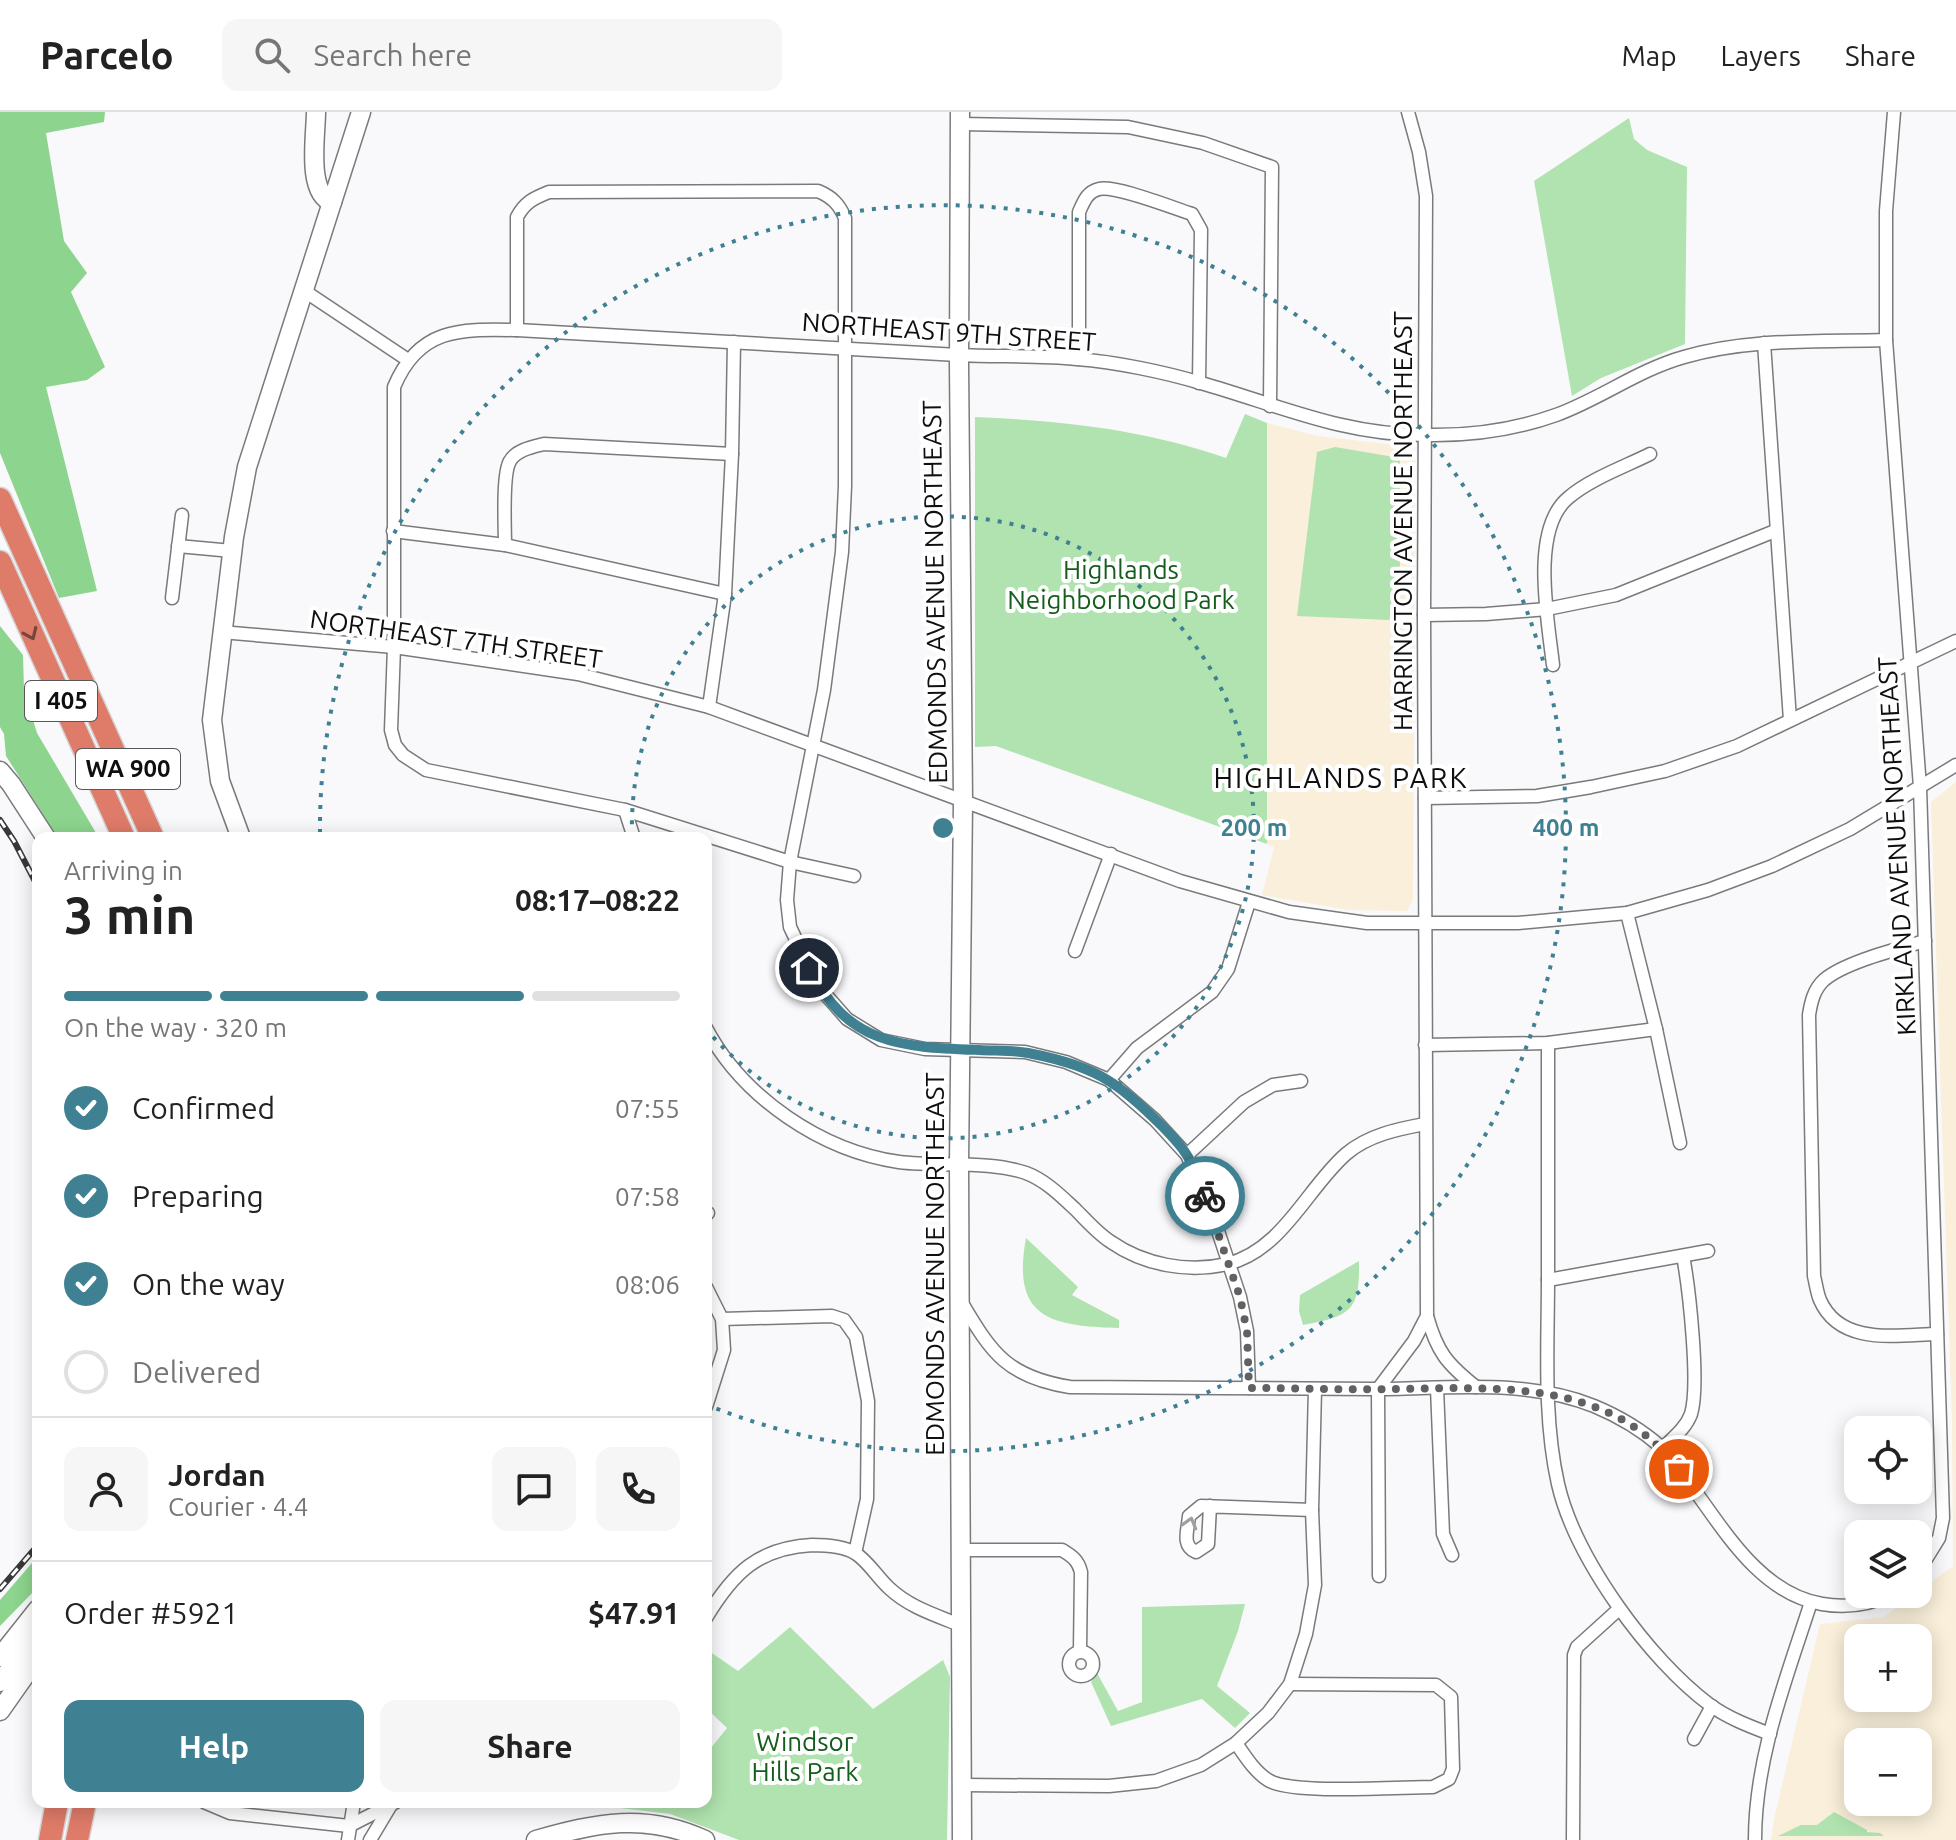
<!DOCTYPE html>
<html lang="en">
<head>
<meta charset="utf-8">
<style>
  body { margin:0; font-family:Ubuntu,sans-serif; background:#f6f6f6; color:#222; height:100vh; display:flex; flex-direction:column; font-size:30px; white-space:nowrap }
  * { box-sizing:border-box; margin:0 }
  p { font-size:26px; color:#767676 }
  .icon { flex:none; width:44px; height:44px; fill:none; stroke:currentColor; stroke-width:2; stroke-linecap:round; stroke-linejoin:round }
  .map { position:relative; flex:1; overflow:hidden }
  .panel { position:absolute; left:32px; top:720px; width:680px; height:976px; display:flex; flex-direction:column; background:#fff; border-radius:16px; box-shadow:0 4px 20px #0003 }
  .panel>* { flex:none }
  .tools { position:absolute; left:1844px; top:1304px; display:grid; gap:16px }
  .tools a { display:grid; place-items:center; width:88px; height:88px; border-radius:16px; background:#fff; box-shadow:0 4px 20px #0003; font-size:40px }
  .pin { position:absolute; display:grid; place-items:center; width:68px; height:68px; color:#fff; margin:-34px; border:4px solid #fff; border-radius:50%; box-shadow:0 2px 8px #0007 }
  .courier { position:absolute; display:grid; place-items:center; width:80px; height:80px; margin:-40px; border:6px solid #3f8192; border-radius:50%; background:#fff; color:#222; box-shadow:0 2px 10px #0007 }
  .head em { font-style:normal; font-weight:700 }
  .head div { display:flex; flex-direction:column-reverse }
  .head { display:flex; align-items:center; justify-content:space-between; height:136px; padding:0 32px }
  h1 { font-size:52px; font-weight:700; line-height:60px }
  .bar { display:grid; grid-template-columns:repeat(4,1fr); gap:12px 8px; align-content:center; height:96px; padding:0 32px }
  .bar i { height:10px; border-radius:6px; background:#e0e0e0 }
  .bar .active { background:#3f8192 }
  .bar p { grid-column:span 4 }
  .line { display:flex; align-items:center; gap:20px; padding:0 32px; border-top:2px solid #e0e0e0 }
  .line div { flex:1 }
  .round { display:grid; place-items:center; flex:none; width:84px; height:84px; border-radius:16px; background:#f6f6f6 }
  ol { padding:0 32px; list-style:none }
  li { display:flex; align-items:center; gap:24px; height:88px }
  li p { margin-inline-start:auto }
  li .icon { padding:8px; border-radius:50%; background:#3f8192; color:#fff; stroke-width:4 }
  li:last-child { color:#767676 }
  li i { width:44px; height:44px; border:4px solid #e0e0e0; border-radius:50% }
  .button { display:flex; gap:16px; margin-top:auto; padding:16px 32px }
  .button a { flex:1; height:92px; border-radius:16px; background:#3f8192; color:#fff; font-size:32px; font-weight:700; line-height:92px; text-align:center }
  .button a+a { background:#f6f6f6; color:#222 }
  header { display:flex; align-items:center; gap:48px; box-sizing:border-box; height:112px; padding:0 40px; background:#fff; border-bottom:2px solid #e0e0e0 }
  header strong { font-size:38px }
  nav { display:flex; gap:44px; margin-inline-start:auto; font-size:28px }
  .search { width:560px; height:72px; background:#f6f6f6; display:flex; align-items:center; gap:20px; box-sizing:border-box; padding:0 28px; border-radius:16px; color:#767676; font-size:30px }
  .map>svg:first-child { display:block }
</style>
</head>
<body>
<header>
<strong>Parcelo</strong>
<div class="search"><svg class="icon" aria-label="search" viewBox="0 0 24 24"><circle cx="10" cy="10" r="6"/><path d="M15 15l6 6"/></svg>Search here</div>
<nav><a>Map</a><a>Layers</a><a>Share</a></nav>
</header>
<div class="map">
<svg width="1956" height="1728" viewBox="0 0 1956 1728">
  <rect width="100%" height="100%" fill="#f9f9fc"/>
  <g fill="#f9efda" fill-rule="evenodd">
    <path d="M1267,311L1318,324L1404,334L1411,339L1415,349L1413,788L1407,799L1349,798L1262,783L1274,735L1267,732Z"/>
    <path d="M1956,670V1728H1771L1774,1707L1820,1512L1884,1505L1953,1454L1952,1310L1931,690ZM1858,1526H1918V1586H1858ZM1858,1630H1918V1690H1858Z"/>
  </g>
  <g fill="#b0e3af">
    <path d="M1629,6L1634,27L1647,38L1687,55L1685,232L1601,266L1572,284L1534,69Z"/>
    <path d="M1245,302L1267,311V732L996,634L975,635V305C1064,309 1142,317 1226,346Z"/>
    <path d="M1335,335L1400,346V495L1389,508L1297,504L1317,340Z"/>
    <path d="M1026,1126L1078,1175L1072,1183L1119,1208V1216C1051,1214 1011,1207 1026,1126Z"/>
    <path d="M1359,1149C1360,1200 1350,1204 1303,1213L1299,1199L1300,1183Z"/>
    <path d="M1245,1492L1238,1519L1217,1574L1250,1601L1235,1616L1202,1587L1111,1614L1091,1570L1097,1561L1118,1599L1142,1590V1495Z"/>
    <path d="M790,1515L873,1597L943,1548L950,1565L947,1728H739L670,1702L612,1695L626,1690H706V1642L727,1616L706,1596V1537L738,1559Z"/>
    <path d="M1834,1700L1867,1718V1720L1880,1721L1884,1724H1778L1801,1713H1817Z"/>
  </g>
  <g fill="#8dd58e">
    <path d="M0,0H105L104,10L46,21L64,129L87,161L71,180L105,255L87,268L46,275L97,479L59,486L0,341Z"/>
    <path d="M0,514L23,543L24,578L37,621L99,726H58L6,644L4,622L0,615Z"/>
    <path d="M38,1444V1475L0,1514V1488Z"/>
  </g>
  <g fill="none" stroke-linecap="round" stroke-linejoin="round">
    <g stroke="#797a7c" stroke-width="15">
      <g id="street">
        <path d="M1894,0L1886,99V228L1920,675L1943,1406L1939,1426L1918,1460"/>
        <path d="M960,12L1128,15L1203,31L1272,55L1270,294"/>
        <path d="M303,178L408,248"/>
        <path d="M517,218V105C525,90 534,86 549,80L818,79C832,85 839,92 845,106V374L842,440L824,578L790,750L787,788L790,815L818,874L847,907L881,928L925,937L1025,940L1066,950L1109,968L1155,1008L1187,1043L1211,1098L1240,1185L1247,1219L1249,1276"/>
        <path d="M1764,231L1790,608"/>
        <path d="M1079,247V100C1084,89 1087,80 1099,77C1116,73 1173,96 1192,102L1201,118L1199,271"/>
        <path d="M393,419L505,433L725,482"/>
        <path d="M505,433C505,416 502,362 510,349C516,338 532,335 544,332L732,342"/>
        <path d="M178,434L232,439"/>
        <path d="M172,486L182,403"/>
        <path d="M1424,503L1486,502L1547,497L1616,483L1775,419"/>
        <path d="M221,520L394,535L578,562L709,595L1180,769L1289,800L1367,811H1518L1627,801L1708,778L1772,754L1850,717L1956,653"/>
        <path d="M1553,553C1548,508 1530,418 1568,386C1590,367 1624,355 1650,342"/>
        <path d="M709,595L725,482L732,342L734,230"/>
        <path d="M1425,686L1537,684L1591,675L1665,659L1737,634L1956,529"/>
        <path d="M625,698L634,726"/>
        <path d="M854,764L790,750L625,698L426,658L403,643L395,633L391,618L394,535V275C419,215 461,217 517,218C664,226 811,235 958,243C998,245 1038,243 1077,247C1116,250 1164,260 1201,271C1278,293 1343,323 1425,323C1470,324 1514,318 1556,303C1600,287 1638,258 1684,245C1748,226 1819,230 1886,228"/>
        <path d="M1627,801L1656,917L1680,1031"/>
        <path d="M1925,829C1898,837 1845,850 1824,868C1814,877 1811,890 1809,903L1814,1164C1816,1172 1817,1181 1820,1188C1840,1234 1897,1223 1937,1222"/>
        <path d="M1075,839L1111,742"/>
        <path d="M706,916C743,986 822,1039 899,1050C939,1055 988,1048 1026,1061C1045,1068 1061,1084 1075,1097C1086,1108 1098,1122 1111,1130C1144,1153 1188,1161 1227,1152C1283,1138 1307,1076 1346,1042C1368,1023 1398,1017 1425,1012"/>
        <path d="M1548,931C1548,1009 1548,1088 1548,1167C1548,1235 1543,1305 1558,1372C1575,1446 1649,1548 1710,1593C1728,1606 1749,1614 1770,1622"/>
        <path d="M1425,933L1548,931L1656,917"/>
        <path d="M1109,968L1137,936L1212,880L1228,857L1249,790"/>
        <path d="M1187,1043L1244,990L1273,973L1301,969"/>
        <path d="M706,1103L708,1101"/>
        <path d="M1548,1168L1708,1139"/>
        <path d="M706,1175L722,1207L724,1238L706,1295"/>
        <path d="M962,1191C992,1242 1008,1265 1070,1275C1171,1275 1272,1277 1373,1277C1446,1277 1524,1266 1594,1294C1618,1304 1643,1319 1661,1335C1670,1343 1677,1355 1684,1364C1721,1412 1757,1481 1822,1492C1846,1496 1870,1493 1892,1482"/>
        <path d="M1427,1204C1437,1240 1447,1252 1476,1275"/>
        <path d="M722,1207L832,1204L844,1208L856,1225L868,1289L867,1387L855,1441"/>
        <path d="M1437,1276L1443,1422L1452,1443"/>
        <path d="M1663,1336C1673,1326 1686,1316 1691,1302C1700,1273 1689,1176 1683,1144"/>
        <path d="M1210,1394L1208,1432L1196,1440C1181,1434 1188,1418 1189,1404L1201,1394L1312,1398"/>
        <path d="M961,1438H1062C1072,1444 1078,1448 1081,1460L1080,1539"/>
        <path d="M1379,1464L1378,1277L1414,1229L1427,1204L1424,503L1426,84L1419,40L1408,0"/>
        <path d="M706,1506C733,1461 758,1436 812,1433C826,1433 843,1434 855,1441C868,1449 877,1465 889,1476C909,1495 935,1503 960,1513"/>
        <circle cx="1081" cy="1552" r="12"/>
        <path d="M1694,1627L1712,1594"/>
        <path d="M1236,1631C1245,1644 1254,1659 1268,1668C1290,1683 1400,1675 1433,1675L1449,1667L1453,1657L1451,1585L1436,1573L1290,1572"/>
        <path d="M962,1673L1109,1674L1156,1669L1201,1653L1236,1631L1268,1601L1290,1572L1306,1522L1315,1473L1312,1398L1315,1277"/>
        <path d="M204,1690L230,1701L349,1714"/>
        <path d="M349,1714L396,1690"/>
        <path d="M348,1728L354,1690"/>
        <path d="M370,1728L391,1693"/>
        <path d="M1573,1728L1574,1543L1577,1535L1619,1497"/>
        <path d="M1755,1728C1755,1645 1786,1568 1811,1490"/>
      </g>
    </g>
    <g stroke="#797a7c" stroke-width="21">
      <g id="secondary">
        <path d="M316,0C316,23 306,81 332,90"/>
        <path d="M960,0L959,252L963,690L959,1053L962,1728"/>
        <path d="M0,659L11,672L46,726"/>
        <path d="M241,726L220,669L212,608L234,425L247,355L361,0"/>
        <path d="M0,1545L38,1497"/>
        <path d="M0,1570L38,1522"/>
        <path d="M0,1599L38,1545"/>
        <path d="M536,1728C597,1711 645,1700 705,1728"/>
      </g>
    </g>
    <g stroke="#d4d4d4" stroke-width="25">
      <g id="highway">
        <path d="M0,387L153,726"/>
        <path d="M0,450L124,726"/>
        <path d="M50,1728L57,1690"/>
        <path d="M77,1728L85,1690"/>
      </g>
    </g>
    <use href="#street" stroke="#fff" stroke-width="12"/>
    <use href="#secondary" stroke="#fff" stroke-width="18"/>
    <use href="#highway" stroke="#df7b69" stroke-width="22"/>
    <g stroke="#383839" stroke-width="6">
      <g id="rail">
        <path d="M0,708L14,729L38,775"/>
        <path d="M0,1477L38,1433"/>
      </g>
    </g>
    <use href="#rail" stroke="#fff" stroke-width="3" stroke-dasharray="9" stroke-linecap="butt"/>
  </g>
  <defs><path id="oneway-chevron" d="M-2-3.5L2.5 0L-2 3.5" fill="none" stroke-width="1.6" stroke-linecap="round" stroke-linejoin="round" transform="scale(2)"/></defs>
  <use stroke="#77453c" href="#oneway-chevron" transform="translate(31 522) rotate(66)"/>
  <use stroke="#9f9f9f" href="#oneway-chevron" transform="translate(1190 1411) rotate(-74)"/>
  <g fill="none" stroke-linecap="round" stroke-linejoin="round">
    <path stroke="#616163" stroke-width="8" stroke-dasharray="0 14.4" d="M1205,1084L1240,1185L1247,1219L1249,1276C1296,1276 1343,1278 1390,1277C1493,1276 1608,1265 1679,1357"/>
    <path stroke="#3f8192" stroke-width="10" d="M809,856C848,934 902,935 979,938C995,939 1012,938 1028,941C1054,946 1086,954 1109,969C1130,982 1176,1024 1188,1045C1195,1057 1200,1072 1205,1084"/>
  </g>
  <g fill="none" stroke="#3f8192" stroke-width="4" stroke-dasharray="4 8">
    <path d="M632 724A311 311 0 1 1 707 918"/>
    <path d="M320 721A623 623 0 1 1 710 1294"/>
  </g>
  <g text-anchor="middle" stroke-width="8" stroke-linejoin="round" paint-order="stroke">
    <g fill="#fff" stroke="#575758" stroke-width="2">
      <rect x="25" y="569" width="72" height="40" rx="6"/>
      <rect x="76" y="637" width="104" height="40" rx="6"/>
    </g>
    <g font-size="24" font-weight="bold" fill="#0f0f10">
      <text x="61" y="597">I 405</text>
      <text x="128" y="665">WA 900</text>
    </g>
    <g font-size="26" fill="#0f0f10" stroke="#fff">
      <text transform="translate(949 220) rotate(4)" y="9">NORTHEAST 9TH STREET</text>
      <text transform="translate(1403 409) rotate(-90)" y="9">HARRINGTON AVENUE NORTHEAST</text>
      <text transform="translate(935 480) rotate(-91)" y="9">EDMONDS AVENUE NORTHEAST</text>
      <text transform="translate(456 527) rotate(8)" y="9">NORTHEAST 7TH STREET</text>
      <text transform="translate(1897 734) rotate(-93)" y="9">KIRKLAND AVENUE NORTHEAST</text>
      <text transform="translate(935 1152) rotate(-90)" y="9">EDMONDS AVENUE NORTHEAST</text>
    </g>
    <g font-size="26" fill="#145d1c" stroke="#fff">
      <text x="1121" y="467">Highlands<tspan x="1121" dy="30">Neighborhood Park</tspan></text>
      <text x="805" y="1639">Windsor<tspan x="805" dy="30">Hills Park</tspan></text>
    </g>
    <g font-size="28" letter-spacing="2" fill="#0f0f10" stroke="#fff">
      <text x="1341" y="676">HIGHLANDS PARK</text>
    </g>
  </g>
  <circle cx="943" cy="716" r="12" fill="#3f8192" stroke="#fff" stroke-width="4"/>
  <g font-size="24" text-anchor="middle" font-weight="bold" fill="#3f8192" stroke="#fff" stroke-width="8" stroke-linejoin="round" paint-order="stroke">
    <text x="1254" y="724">200 m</text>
    <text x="1566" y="724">400 m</text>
  </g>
</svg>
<div class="tools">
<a><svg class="icon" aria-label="locate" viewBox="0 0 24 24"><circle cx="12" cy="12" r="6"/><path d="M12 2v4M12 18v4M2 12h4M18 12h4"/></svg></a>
<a><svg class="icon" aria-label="layers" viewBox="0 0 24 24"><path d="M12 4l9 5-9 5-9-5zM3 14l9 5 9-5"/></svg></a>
<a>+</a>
<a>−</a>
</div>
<div class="pin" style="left:1679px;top:1357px;background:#ea580c"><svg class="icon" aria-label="bag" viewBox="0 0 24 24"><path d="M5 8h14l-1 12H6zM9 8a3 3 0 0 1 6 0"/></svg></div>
<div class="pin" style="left:809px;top:856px;background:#1f2937"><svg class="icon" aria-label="home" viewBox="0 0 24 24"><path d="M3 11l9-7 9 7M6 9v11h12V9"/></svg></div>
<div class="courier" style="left:1205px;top:1084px"><svg class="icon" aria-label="bike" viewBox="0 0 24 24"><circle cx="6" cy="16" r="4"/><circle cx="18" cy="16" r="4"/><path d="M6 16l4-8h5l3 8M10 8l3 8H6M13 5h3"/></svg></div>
<section class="panel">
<div class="head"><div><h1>3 min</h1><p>Arriving in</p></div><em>08:17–08:22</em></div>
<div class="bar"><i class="active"></i><i class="active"></i><i class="active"></i><i></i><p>On the way · 320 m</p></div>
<ol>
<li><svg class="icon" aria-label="check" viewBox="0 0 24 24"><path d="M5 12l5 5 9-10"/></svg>Confirmed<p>07:55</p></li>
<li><svg class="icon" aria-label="check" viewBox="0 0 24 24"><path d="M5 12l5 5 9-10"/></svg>Preparing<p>07:58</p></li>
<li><svg class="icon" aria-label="check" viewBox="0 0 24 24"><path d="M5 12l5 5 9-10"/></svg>On the way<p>08:06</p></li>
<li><i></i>Delivered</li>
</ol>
<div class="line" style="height:144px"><a class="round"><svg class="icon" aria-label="person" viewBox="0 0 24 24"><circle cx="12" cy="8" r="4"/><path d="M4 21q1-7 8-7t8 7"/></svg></a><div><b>Jordan</b><p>Courier · 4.4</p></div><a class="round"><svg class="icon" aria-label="chat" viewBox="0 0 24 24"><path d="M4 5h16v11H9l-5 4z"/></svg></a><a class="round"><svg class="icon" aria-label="phone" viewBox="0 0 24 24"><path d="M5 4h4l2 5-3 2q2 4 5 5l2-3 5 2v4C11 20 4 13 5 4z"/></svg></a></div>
<div class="line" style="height:104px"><div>Order #5921</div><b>$47.91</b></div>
<div class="button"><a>Help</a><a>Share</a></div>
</section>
</div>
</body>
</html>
